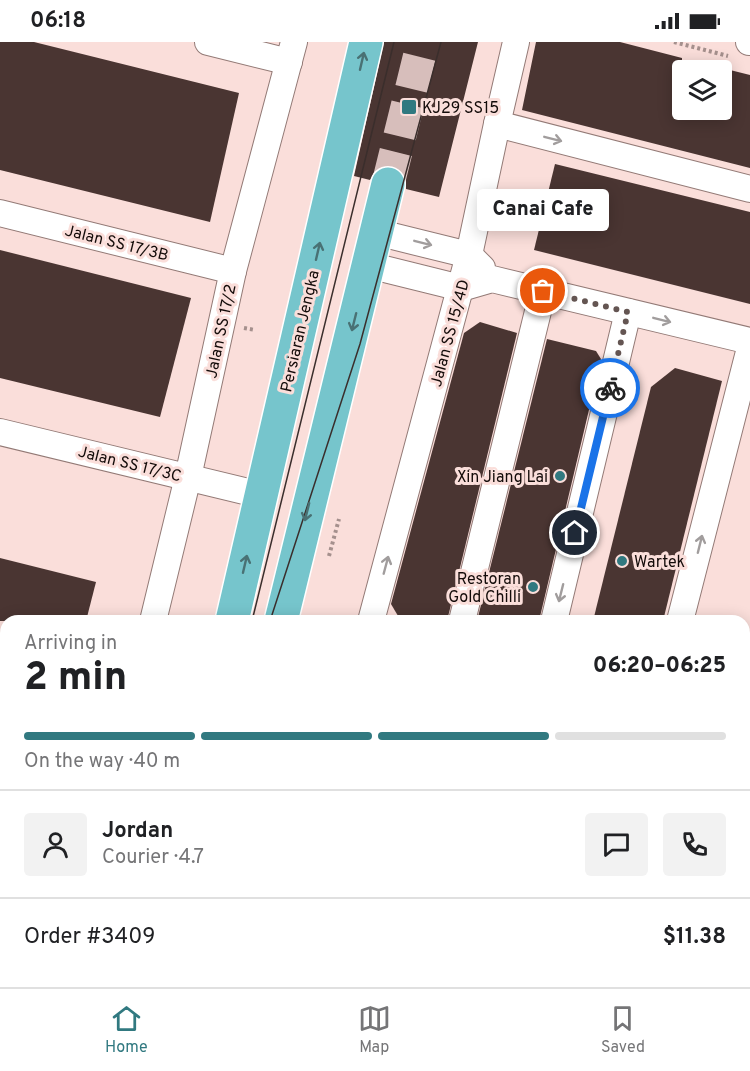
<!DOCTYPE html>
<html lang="en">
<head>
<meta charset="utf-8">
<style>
  body { margin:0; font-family:Overpass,sans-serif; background:#f2f2f2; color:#202124; height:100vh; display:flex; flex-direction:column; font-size:22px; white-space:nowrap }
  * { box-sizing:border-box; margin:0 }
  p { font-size:20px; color:#757577 }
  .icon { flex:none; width:33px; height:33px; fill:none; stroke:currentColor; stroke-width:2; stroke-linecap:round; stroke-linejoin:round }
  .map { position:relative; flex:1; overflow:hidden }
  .side { position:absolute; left:0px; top:573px; width:750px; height:372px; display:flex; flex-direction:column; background:#fff; border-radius:18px 18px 0 0; box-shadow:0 3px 15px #0003 }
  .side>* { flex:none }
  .fabs { position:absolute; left:672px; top:18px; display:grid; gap:12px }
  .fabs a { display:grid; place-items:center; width:60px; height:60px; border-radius:6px; background:#fff; box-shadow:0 3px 15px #0003; font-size:30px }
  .pin { position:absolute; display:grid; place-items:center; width:51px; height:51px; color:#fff; margin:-26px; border:3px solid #fff; border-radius:50%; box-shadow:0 2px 6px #0007 }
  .courier { position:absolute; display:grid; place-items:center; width:60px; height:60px; margin:-30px; border:4px solid #1a73e8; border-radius:50%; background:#fff; color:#222; box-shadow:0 2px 8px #0007 }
  .bubble { position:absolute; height:42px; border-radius:6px; background:#fff; box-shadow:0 3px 15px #0003; font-size:20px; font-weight:800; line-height:42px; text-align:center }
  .summary em { font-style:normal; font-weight:800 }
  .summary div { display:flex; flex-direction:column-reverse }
  .summary { display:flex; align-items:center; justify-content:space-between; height:102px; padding:0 24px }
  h1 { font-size:39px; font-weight:800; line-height:45px }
  .bar { display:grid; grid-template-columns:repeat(4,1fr); gap:9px 6px; align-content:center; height:72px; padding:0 24px }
  .bar i { height:8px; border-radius:4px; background:#e0e0e0 }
  .bar .on { background:#317980 }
  .bar p { grid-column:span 4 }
  .line { display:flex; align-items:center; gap:15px; padding:0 24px; border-top:2px solid #e0e0e0 }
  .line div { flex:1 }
  .round { display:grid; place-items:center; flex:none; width:63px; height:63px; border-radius:6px; background:#f2f2f2 }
  .status { display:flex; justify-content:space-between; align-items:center; height:42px; padding:0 30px; background:#fff; direction:ltr }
  .status svg { height:16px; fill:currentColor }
  .tab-bar { display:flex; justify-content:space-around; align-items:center; height:84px; border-top:2px solid #e0e0e0; background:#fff; font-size:16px; color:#757577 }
  .tab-bar a { display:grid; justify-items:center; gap:3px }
  .tab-bar .on { color:#317980 }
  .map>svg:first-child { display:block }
</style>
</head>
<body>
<div class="status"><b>06:18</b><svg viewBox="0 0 49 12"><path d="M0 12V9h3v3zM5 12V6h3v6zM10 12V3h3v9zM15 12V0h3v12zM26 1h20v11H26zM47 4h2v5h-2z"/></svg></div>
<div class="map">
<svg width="750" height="945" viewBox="0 0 750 945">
  <rect width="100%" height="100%" fill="#fadeda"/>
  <g fill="#4a3532">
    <path d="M0,0H34L239,51L210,180L0,128Z"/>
    <path d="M384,0H478L439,155L406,147V137L401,129L392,124H382L375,129L370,138L354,134Z"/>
    <path d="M536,0H620L682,16V68H722V26L750,33V126L522,68Z"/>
    <path d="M555,122L750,170V262L534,208Z"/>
    <path d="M0,208L191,256L160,375L0,336Z"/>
    <path d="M480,280L517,291L447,579H401L391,562L464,291Z"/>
    <path d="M547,297L596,309L601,317L539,579H477Z"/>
    <path d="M675,326L722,339L663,579H593L651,345Z"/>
    <path d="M0,516L96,540L86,579H0Z"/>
  </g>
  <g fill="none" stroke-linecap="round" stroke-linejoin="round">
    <path stroke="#d7bebb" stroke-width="33" stroke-dasharray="33 16" stroke-linecap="butt" d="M388,142L423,0"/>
    <g stroke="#937a76" stroke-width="28">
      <g id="minor">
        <path d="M208,0L289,20"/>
        <path d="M749,0H750"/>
        <path d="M497,82L750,147"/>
        <path d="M0,171L233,229"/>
        <path d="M376,190L469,213L482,226"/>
        <path d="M368,223L461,246L492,237L750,299"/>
        <path d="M0,390L261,453"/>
        <path d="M153,579L188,435L233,229L294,0"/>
        <path d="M371,579L469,213L497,82L516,0"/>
        <path d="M462,579L543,249"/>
        <path d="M554,579L628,270"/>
        <path d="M680,579L750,306"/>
        <path d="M744,702L750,703"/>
        <path d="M0,764L6,765"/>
        <path d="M744,831L750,833"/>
        <path d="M670,939L694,945"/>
      </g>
    </g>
    <g stroke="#fff" stroke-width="36">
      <g id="major">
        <path d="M232,579L366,0"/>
        <path d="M281,579L388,142"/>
        <path d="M142,945L144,939"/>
        <path d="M187,945L188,939"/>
      </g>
    </g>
    <g stroke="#fff" stroke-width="36">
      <g id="highway">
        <path d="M0,835L6,837"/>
        <path d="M0,877L6,878"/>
        <path d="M256,939L281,945"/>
        <path d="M414,939L438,945"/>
        <path d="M43,945L45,939"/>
      </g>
    </g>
    <g stroke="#a5908d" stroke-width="4" stroke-dasharray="3 3" stroke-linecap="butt">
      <path d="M674,0L728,14"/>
      <path d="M244,286L255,288"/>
      <path d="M329,514L339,477"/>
    </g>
    <use href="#minor" stroke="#fff" stroke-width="26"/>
    <use href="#major" stroke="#76c5cc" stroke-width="33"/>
    <use href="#highway" stroke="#1b9faa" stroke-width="33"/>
    <g stroke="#3a2e2c" stroke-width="1.5">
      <path d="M252,579L394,0"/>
      <path d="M270,579L360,302L441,0"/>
      <path d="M156,945L157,939"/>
      <path d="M172,945L173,939"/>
    </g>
  </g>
  <defs><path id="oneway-shaft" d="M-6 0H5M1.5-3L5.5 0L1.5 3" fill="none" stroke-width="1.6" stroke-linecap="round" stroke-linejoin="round" transform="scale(1.5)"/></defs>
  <g stroke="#497174">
    <use href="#oneway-shaft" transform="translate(362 19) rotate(-77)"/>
    <use href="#oneway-shaft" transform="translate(318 209) rotate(-77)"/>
    <use href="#oneway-shaft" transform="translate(354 280) rotate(104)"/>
    <use href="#oneway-shaft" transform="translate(307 470) rotate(104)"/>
    <use href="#oneway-shaft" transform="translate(245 522) rotate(-77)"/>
  </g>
  <g stroke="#a19d9d">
    <use href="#oneway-shaft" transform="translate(553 97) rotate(14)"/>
    <use href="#oneway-shaft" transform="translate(423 201) rotate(14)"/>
    <use href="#oneway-shaft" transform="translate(662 278) rotate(14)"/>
    <use href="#oneway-shaft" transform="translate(700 502) rotate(-76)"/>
    <use href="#oneway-shaft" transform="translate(386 523) rotate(-75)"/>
    <use href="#oneway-shaft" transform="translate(561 551) rotate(104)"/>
  </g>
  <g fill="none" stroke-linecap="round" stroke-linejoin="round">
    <path stroke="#645552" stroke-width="6" stroke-dasharray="0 10.8" d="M543,249L628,270L610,346"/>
    <path stroke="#1a73e8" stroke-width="8" d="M575,491L610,346"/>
  </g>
  <g fill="#317980" stroke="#fadeda" stroke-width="2">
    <rect x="401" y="57" width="16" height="16" rx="3"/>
    <circle cx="560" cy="434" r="6"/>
    <circle cx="622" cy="519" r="6"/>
    <circle cx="533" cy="545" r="6"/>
  </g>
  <g text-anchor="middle" stroke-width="6" stroke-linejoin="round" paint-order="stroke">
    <g font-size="16" fill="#130b09" stroke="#fadeda" text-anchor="start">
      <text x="422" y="71">KJ29 SS15</text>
      <text x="548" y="440" text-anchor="end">Xin Jiang Lai</text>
      <text x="634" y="525">Wartek</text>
      <text x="521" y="542" text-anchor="end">Restoran<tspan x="521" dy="18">Gold Chilli</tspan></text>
    </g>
    <g font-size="16" fill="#130b09" stroke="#fadeda">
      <text transform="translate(117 200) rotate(14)" y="6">Jalan SS 17/3B</text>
      <text transform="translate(220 289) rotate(-78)" y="6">Jalan SS 17/2</text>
      <text transform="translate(299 289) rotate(-77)" y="6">Persiaran Jengka</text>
      <text transform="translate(449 291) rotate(-75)" y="6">Jalan SS 15/4D</text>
      <text transform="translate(130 421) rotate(14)" y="6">Jalan SS 17/3C</text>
    </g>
  </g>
</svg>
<div class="fabs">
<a><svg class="icon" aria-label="layers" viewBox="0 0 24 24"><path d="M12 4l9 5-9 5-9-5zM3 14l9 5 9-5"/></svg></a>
</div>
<div class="pin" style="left:543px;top:249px;background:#ea580c"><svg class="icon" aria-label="bag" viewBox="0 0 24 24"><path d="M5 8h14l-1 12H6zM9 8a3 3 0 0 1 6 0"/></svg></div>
<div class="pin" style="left:575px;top:491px;background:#1f2937"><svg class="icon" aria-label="home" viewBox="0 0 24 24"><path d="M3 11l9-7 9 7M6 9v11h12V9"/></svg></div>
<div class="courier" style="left:610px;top:346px"><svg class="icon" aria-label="bike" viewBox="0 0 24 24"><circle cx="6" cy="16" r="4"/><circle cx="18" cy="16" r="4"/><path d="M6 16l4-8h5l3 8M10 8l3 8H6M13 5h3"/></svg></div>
<div class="bubble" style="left:477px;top:147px;width:132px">Canai Cafe</div>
<section class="side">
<div class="summary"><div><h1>2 min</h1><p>Arriving in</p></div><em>06:20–06:25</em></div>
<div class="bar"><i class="on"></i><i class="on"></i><i class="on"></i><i></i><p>On the way · 40 m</p></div>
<div class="line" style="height:108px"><a class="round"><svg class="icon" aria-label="person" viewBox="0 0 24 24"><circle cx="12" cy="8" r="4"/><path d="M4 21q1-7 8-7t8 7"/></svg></a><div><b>Jordan</b><p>Courier · 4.7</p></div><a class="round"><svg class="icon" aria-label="chat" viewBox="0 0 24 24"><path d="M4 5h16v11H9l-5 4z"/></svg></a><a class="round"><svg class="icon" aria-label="phone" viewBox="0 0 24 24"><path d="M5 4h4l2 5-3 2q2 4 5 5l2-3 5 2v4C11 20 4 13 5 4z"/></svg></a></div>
<div class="line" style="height:78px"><div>Order #3409</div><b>$11.38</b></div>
</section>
</div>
<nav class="tab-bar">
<a class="on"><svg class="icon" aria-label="home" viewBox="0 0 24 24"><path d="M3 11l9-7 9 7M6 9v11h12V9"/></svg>Home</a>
<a><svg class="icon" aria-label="map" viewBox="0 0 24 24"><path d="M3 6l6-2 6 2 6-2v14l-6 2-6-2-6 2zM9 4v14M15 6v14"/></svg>Map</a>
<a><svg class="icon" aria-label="saved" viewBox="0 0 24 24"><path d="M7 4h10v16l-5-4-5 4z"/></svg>Saved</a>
</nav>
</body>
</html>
